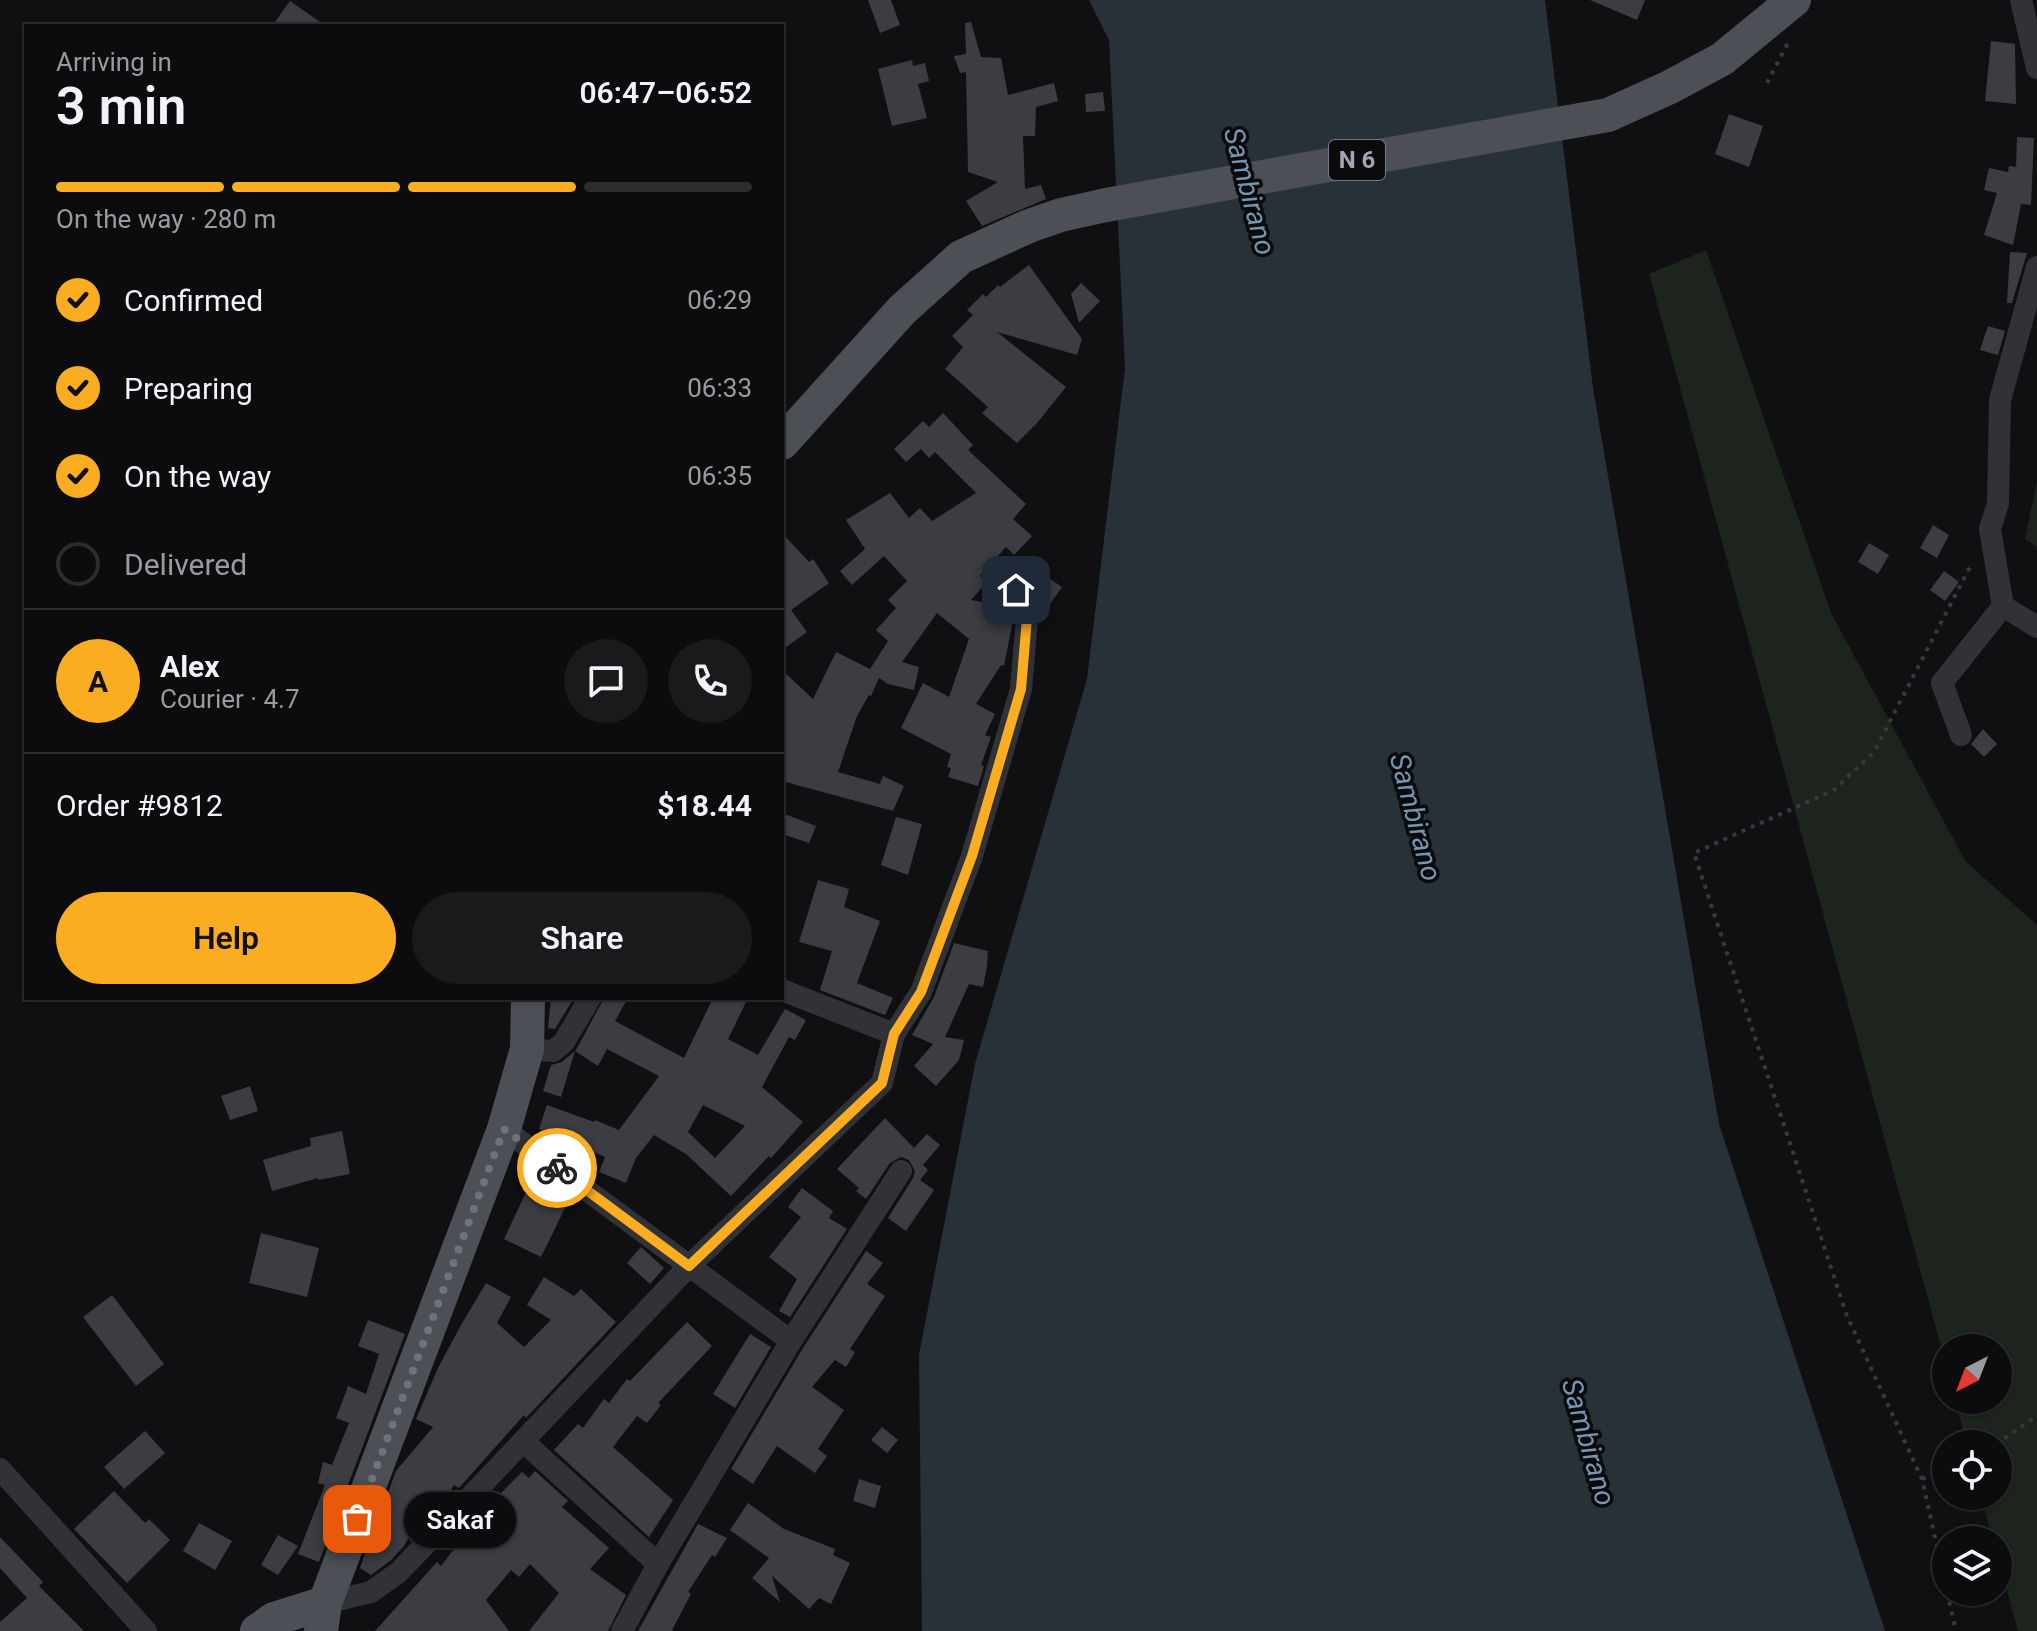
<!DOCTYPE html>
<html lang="en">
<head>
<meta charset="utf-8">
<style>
  body { margin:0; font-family:Roboto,sans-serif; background:#1a1a1c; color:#f1f3f6; height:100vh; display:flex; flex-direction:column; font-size:30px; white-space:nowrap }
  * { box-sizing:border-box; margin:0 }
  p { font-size:26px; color:#9a9b9e }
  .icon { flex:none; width:44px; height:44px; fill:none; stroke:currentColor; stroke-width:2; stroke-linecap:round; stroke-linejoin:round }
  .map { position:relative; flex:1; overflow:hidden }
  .sheet { position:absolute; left:24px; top:24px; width:760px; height:976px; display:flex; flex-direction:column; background:#0c0c0e; border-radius:0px; box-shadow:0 2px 6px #0004,0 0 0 2px #2c2c2e }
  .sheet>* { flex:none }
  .needle { width:52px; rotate:222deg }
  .controls { position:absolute; left:1932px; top:1334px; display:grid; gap:16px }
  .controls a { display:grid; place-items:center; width:80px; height:80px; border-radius:50%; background:#0c0c0e; box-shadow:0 2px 6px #0004,0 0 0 2px #2c2c2e; font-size:40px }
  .pin { position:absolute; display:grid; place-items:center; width:68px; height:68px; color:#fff; margin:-34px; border-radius:16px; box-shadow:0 4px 12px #0006 }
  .courier { position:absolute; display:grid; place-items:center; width:80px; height:80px; margin:-40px; border:6px solid #faad20; border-radius:50%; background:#fff; color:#222; box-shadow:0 2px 10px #0007 }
  .bubble { position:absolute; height:56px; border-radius:28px; background:#0c0c0e; box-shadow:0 2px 6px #0004,0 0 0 2px #2c2c2e; font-size:26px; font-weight:600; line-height:56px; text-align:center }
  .overview em { font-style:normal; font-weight:600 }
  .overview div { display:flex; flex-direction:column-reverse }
  .overview { display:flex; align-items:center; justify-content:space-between; height:136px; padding:0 32px }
  h1 { font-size:52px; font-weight:600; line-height:60px }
  .bar { display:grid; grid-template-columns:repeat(4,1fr); gap:12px 8px; align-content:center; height:96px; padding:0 32px }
  .bar i { height:10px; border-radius:6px; background:#2c2c2e }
  .bar .selected { background:#faad20 }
  .bar p { grid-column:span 4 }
  .line { display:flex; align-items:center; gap:20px; padding:0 32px; border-top:2px solid #2c2c2e }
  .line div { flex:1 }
  .round { display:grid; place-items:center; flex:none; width:84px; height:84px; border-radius:42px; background:#1a1a1c }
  ol { padding:0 32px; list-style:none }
  li { display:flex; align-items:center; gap:24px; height:88px }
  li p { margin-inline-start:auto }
  li .icon { padding:8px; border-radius:50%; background:#faad20; color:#111; stroke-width:4 }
  li:last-child { color:#9a9b9e }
  li i { width:44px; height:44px; border:4px solid #2c2c2e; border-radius:50% }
  .action { display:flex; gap:16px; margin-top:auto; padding:16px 32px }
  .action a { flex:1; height:92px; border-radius:48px; background:#faad20; color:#111; font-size:32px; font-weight:600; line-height:92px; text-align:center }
  .action a+a { background:#1a1a1c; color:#f1f3f6 }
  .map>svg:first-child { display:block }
</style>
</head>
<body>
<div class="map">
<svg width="2037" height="1631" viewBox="0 0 2037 1631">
  <rect width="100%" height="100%" fill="#101012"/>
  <g fill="#1c241d">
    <path d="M1706,250L1831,613L1966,862L2037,925V1631H2018L1998,1557V1540H1993L1981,1496H1998V1444H1967L1955,1400H1998V1348H1946V1365L1649,274Z"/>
    <path d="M2037,481V547L2025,539Z"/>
  </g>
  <path fill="#283137" d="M1089,0H1545L1593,388L1719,1124L1885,1631H922L919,1355L975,1064L1087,679L1125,368L1109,40Z"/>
  <g fill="#3c3d42" fill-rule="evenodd">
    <path d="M868,0H891L900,25L880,33Z"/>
    <path d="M1590,0H1645L1637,20Z"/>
    <path d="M290,1L326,26H272Z"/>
    <path d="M971,22L981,57L1001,58L1008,95L1054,83L1058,101L1036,107L1035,136H1023L1025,189L1041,185L1046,199L982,226L966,201L998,182L968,172L966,72L960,73L954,56L966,54L965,23Z"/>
    <path d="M1991,41L2015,44L2016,104L1985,101Z"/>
    <path d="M912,60L913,66L925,63L929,81L918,84L927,118L892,126L878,69Z"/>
    <path d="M1103,92L1105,111L1086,112L1085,94Z"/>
    <path d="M1729,114L1763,126L1749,167L1715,154Z"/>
    <path d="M2017,137L2034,138L2031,205L2021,204L2013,245L1984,235L1997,193L1984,190L1989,168L2008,172L2009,166L2016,167Z"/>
    <path d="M2010,252L2027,253L2012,303H2007Z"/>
    <path d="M1029,265L1082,339L1077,355L997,332L1066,387L1037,423L1017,443L982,413L988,407L945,369L963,347L952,336L973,315L967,310L983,294L986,297L998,285L1000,287Z"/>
    <path d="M1081,283L1100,301L1079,323L1071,294Z"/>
    <path d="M1988,326L2005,331L1998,355L1980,350Z"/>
    <path d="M943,413L973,445L968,450L1026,504L1013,519L1032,536L1014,555L1006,547L980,576L987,582L971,600L1007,606L1013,620L1004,666L1001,665L976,704L995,714L985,735L991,737L981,765L984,766L978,786L948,777L951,768L947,767L951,754L901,728L923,683L949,697L969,639L937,613L902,662L919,667L914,690L888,684L879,678L871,696L869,695L857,716L838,772L880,784L883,776L904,786L893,811L782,781V670L813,699L836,652L870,669L888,641L876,630L896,608L888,600L907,581L884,556L852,585L840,571L865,549L846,520L890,493L909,518L920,508L932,521L976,493L935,452L929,458L921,449L906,462L894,449L923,421L929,427Z"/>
    <path d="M1933,525L1949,535L1937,558L1920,548Z"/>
    <path d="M782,533L809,562L813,559L829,583L791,610L807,632L782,650Z"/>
    <path d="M1869,543L1889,555L1878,574L1858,562Z"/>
    <path d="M1944,571L1959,582L1945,601L1930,590Z"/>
    <path d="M1044,575L1062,587L1043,614L1039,611L1032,593Z"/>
    <path d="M1983,729L1997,744L1984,757L1971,744Z"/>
    <path d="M782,813L816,826L809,843L782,834Z"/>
    <path d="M896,817L922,824L908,875L881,865Z"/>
    <path d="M818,880L849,889L844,907L880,921L857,983L893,998L885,1015L820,990L832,951L799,942Z"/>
    <path d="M954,943L988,951L987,966L983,987L969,984L945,1037L964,1040L959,1060L936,1086L914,1066L933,1044L912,1035L934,997Z"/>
    <path d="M551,998H574L555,1029L548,1028Z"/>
    <path d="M604,998H628L615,1021L684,1058L713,998H748L728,1039L758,1055L785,1009L806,1020L795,1040L789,1037L762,1087L803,1122L771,1158L769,1156L731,1196L686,1154L654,1135L636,1158L626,1183L599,1172L605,1157L539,1129L547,1105L594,1122L595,1120L619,1130L659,1076L607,1049L598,1066L575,1051L561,1097L543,1091L551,1065L562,1062L576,1050ZM703,1105L745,1126L715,1158L688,1132Z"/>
    <path d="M250,1086L258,1111L230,1120L221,1096Z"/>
    <path d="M885,1118L914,1148L927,1134L940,1145L923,1165L928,1170L920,1180L934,1190L906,1231L888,1218L913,1178L915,1171L909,1160L901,1157L890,1163L866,1199L856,1191L859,1188L837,1169Z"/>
    <path d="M342,1131L350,1174L318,1180V1178L272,1191L263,1160L311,1146L310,1138Z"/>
    <path d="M802,1188L833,1211L829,1218L847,1229L790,1317L779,1311L797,1279L769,1257L801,1217L788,1207Z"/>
    <path d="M527,1190L565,1208L541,1257L504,1239Z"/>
    <path d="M261,1233L319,1248L307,1297L249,1283Z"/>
    <path d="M641,1247L664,1268L650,1284L627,1263Z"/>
    <path d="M866,1251L883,1263L867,1284L885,1296L850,1349L855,1352L846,1367L835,1360L812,1387L844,1410L818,1449L827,1456L815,1473L777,1446L753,1484L731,1469L803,1348Z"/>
    <path d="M544,1277L574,1296L581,1289L616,1322L526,1418L524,1415L459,1488L454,1485L440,1508L436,1505L420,1530L414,1527L404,1546L390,1561L371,1575L360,1568L366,1551L369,1553L387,1515L381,1512L396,1471L433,1427L416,1419L438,1368L461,1325L486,1283L511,1297L497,1323L524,1347L551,1320L527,1305Z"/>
    <path d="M112,1295L164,1364L136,1386L83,1317Z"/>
    <path d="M368,1320L405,1334L319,1562L298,1554L325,1485L318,1483L323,1462L332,1465L349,1423L336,1418L348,1386L366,1394L379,1354L358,1346Z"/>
    <path d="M687,1322L712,1346L658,1403L661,1405L647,1423L637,1416L613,1447L673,1500L649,1537L554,1450L578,1424L583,1428L604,1399L609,1403L627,1379L630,1381Z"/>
    <path d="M750,1334L771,1347L735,1408L713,1394Z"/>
    <path d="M882,1427L898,1440L887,1453L871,1440Z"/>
    <path d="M145,1431L165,1453L124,1489L104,1467Z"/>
    <path d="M535,1471L568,1501L562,1507L609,1548L590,1569L626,1595L608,1631H529L559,1593L530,1564L519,1577L511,1570L486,1600L509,1631H375L437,1562L441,1566L484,1510L522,1472L529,1478Z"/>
    <path d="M859,1479L881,1486L875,1508L853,1501Z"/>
    <path d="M114,1491L145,1523L149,1519L170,1540L127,1583L74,1529Z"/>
    <path d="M748,1503L784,1529L835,1549L833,1555L850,1563L831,1604L819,1598L809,1609L772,1576L780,1602L752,1578L769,1558L730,1530Z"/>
    <path d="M199,1523L232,1541L215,1570L183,1551Z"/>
    <path d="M698,1524L727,1538L715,1557L712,1555L688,1592L691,1594L672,1630L674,1631H638Z"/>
    <path d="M278,1535L298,1546L278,1575L261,1565Z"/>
    <path d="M0,1537L43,1582L39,1586L84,1631H0V1622L27,1598L0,1568Z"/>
  </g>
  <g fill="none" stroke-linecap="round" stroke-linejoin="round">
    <g stroke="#37393e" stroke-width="4" stroke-dasharray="4 6" stroke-linecap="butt">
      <path d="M1767,83L1788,43"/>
      <path d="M1996,1444L2037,1416"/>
      <path d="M1922,1479L1946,1469"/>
      <path d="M1946,1587L1922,1479L1847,1316L1694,853L1834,790L1874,752L1972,563"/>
      <path d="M1947,1592L1956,1631"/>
    </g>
    <g stroke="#313237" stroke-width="22">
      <path d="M2021,0L2037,68"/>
      <path d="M2037,267L2000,400L1998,503L1990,529L2003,606L2037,627"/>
      <path d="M1961,735L1942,683L2003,606"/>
      <path d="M894,1034L921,992L972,856L1021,689L1027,618L1016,590"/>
      <path d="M527,1049L553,1051L564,1042L590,998"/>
      <path d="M504,1129L791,1341"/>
      <path d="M524,1442L658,1564L622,1631"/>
      <path d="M0,1469L146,1631"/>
      <path d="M658,1564L791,1341L901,1171"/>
      <path d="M325,1603L371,1592L399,1572L689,1266L882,1083L894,1034L782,990"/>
    </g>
    <g stroke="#4d4f56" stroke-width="34">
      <path d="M782,443L902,310L961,257L1029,226L1061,215L1106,205L1608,115L1670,87L1722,59L1794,0"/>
      <path d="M257,1631L274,1619L325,1603"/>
      <path d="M321,1631L325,1603L504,1129L527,1049L528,998"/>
    </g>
  </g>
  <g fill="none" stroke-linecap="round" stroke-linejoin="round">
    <path stroke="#6e727b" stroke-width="8" stroke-dasharray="0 14.4" d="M357,1519L504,1129L557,1168"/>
    <path stroke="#faad20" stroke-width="10" d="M557,1168L689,1266L882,1083L894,1034L921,992L972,856L1021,689L1027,618L1016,590"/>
  </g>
  <g text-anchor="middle" stroke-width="7" stroke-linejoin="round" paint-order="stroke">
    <rect fill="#0b0b0d" stroke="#737881" stroke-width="2" x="1329" y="140" width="56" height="40" rx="6"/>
    <g font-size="24" font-weight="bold" fill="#a0a6b3">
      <text x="1357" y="168">N 6</text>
    </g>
    <g font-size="28" font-style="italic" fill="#7596b1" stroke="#0b0b0d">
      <text transform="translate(1250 191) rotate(75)" y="10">Sambirano</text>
      <text transform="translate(1416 817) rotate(75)" y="10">Sambirano</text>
      <text transform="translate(1589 1442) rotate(74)" y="10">Sambirano</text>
    </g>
  </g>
</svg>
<div class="controls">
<a><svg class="needle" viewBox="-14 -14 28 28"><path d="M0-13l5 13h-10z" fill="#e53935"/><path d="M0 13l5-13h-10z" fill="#9a9b9e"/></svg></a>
<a><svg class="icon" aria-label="locate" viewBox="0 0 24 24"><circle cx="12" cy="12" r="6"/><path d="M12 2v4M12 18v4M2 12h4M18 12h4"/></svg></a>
<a><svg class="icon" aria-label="layers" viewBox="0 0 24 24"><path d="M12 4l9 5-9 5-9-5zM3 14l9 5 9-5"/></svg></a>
</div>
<div class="pin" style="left:357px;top:1519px;background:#ea580c"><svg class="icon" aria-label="bag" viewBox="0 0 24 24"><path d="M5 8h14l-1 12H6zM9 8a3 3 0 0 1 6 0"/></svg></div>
<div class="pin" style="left:1016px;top:590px;background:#1f2937"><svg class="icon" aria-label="home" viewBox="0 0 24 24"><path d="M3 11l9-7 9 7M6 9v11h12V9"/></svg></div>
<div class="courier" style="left:557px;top:1168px"><svg class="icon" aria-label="bike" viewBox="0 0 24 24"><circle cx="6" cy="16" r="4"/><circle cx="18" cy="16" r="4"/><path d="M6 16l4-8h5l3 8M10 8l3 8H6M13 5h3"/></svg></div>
<div class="bubble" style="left:404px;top:1492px;width:112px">Sakaf</div>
<section class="sheet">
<div class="overview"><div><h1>3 min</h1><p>Arriving in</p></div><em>06:47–06:52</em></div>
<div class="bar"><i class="selected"></i><i class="selected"></i><i class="selected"></i><i></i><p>On the way · 280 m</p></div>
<ol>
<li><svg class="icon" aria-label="check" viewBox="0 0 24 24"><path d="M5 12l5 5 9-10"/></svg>Confirmed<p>06:29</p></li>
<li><svg class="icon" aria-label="check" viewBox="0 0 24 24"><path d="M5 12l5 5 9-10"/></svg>Preparing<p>06:33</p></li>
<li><svg class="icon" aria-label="check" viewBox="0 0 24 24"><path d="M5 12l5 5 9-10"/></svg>On the way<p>06:35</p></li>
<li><i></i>Delivered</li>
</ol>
<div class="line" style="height:144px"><b class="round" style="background:#faad20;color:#111">A</b><div><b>Alex</b><p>Courier · 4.7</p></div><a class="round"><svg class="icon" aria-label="chat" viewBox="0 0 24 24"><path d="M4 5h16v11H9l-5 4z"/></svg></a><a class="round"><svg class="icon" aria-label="phone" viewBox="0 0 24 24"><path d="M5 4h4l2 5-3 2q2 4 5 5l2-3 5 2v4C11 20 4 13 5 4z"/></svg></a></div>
<div class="line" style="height:104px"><div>Order #9812</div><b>$18.44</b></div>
<div class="action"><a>Help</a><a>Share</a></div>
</section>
</div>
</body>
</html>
